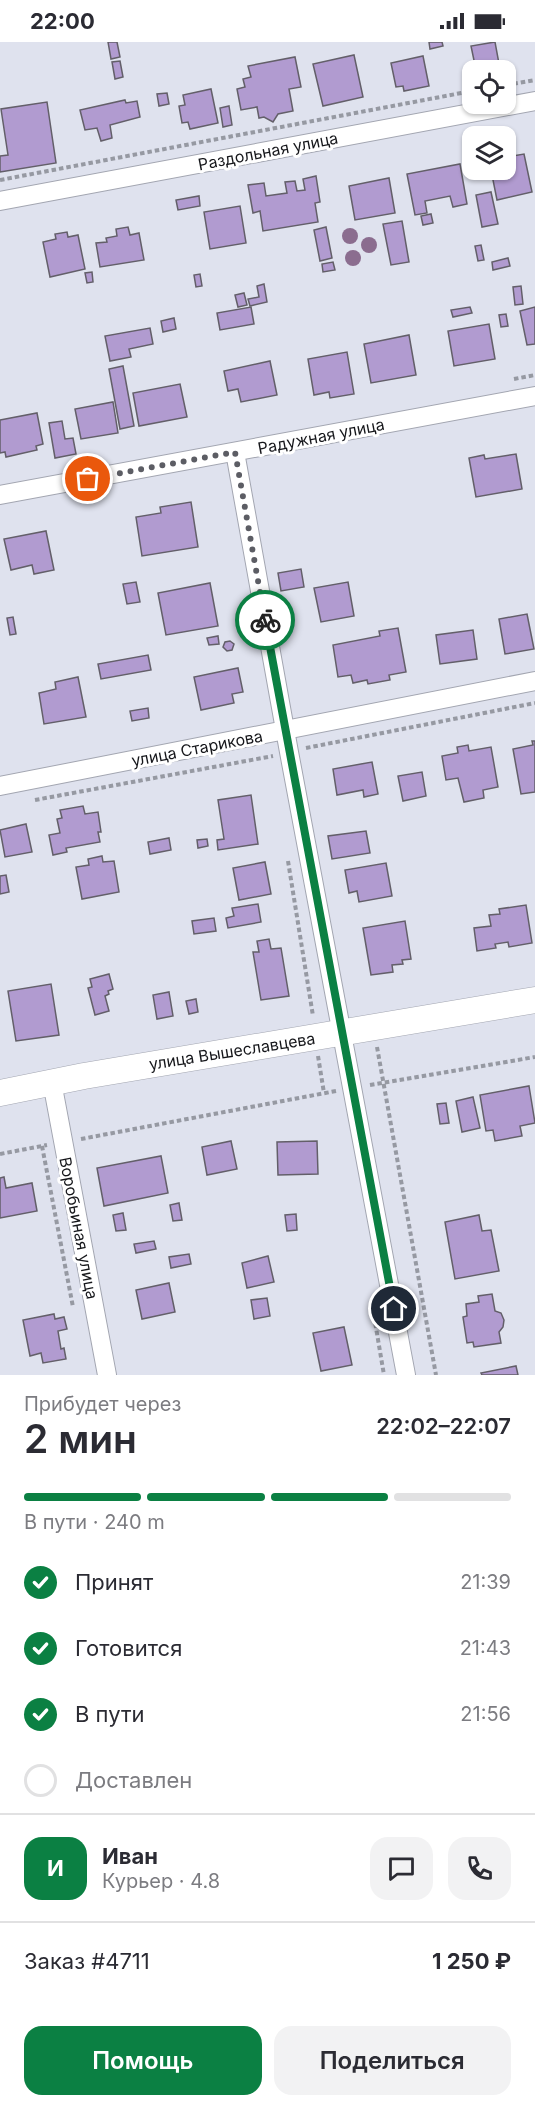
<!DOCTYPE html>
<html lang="ru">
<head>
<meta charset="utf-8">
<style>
  body { margin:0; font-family:Inter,sans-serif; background:#f2f2f3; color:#2b2b33; height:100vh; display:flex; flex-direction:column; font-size:22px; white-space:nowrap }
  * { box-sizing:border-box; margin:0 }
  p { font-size:20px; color:#7c7c81 }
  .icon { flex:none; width:33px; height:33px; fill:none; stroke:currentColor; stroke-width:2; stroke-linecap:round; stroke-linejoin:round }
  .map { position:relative; height:1333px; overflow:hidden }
  .panel { display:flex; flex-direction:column; background:#fff; flex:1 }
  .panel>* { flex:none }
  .buttons { position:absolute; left:462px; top:18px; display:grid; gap:12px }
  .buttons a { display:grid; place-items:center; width:54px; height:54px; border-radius:12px; background:#fff; box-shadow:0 2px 4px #0004; font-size:30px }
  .pin { position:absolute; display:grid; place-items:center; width:51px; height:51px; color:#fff; margin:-26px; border:3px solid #fff; border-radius:50%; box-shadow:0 2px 6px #0007 }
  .courier { position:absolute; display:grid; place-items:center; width:60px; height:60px; margin:-30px; border:4px solid #0b8043; border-radius:50%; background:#fff; color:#222; box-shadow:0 2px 8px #0007 }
  .summary em { font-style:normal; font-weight:600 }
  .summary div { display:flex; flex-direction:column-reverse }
  .summary { display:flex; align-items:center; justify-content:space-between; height:102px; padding:0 24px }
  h1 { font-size:39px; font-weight:600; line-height:45px }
  .bar { display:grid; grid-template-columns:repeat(4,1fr); gap:9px 6px; align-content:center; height:72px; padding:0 24px }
  .bar i { height:8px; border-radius:4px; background:#e1e1e2 }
  .bar .current { background:#0b8043 }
  .bar p { grid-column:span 4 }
  .line { display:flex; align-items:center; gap:15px; padding:0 24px; border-top:2px solid #e1e1e2 }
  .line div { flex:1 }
  .round { display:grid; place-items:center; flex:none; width:63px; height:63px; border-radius:18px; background:#f2f2f3 }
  ol { padding:0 24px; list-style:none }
  li { display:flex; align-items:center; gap:18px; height:66px }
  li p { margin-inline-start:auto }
  li .icon { padding:6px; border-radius:50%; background:#0b8043; color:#fff; stroke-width:4 }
  li:last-child { color:#7c7c81 }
  li i { width:33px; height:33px; border:3px solid #e1e1e2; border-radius:50% }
  .primary-button { display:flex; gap:12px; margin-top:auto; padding:12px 24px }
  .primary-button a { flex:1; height:69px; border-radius:18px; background:#0b8043; color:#fff; font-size:24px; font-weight:600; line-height:69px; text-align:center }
  .primary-button a+a { background:#f2f2f3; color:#2b2b33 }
  .status { display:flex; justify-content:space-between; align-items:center; height:42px; padding:0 30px; background:#fff; direction:ltr }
  .status svg { height:16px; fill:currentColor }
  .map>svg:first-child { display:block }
</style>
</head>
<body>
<div class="status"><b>22:00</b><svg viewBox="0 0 49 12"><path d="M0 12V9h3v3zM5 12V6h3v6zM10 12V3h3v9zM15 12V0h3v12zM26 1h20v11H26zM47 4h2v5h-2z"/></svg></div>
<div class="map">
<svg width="535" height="1333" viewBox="0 0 535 1333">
  <rect width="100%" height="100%" fill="#dfe2ee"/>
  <g fill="#b19bd0" stroke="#635f69" stroke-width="1.5">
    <path d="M108,0H117L120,15L111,17Z"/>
    <path d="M429,0H442L443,4L430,7Z"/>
    <path d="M495,0L500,27L476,28L471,4Z"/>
    <path d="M354,13L363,55L323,64L313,22Z"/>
    <path d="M423,14L429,44L404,49L403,44L396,45L391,21Z"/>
    <path d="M295,15L301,45L289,47L293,69L278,72L273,80L264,75L259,76L257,65L241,68L237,47L245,45L243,37L251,35L248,24Z"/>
    <path d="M120,19L123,35L115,37L112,20Z"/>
    <path d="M211,47L218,81L190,87L188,80L182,81L179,64L185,63L183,53Z"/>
    <path d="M167,51L169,62L159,64L157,52Z"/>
    <path d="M125,58L126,61L137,59L140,75L110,83L112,96L101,99L97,86L85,88L80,68Z"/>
    <path d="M47,60L56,121L0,130V114L8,113L1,67Z"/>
    <path d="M229,64L232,83L223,85L220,66Z"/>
    <path d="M524,112L532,150L497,158L491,128H506V115Z"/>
    <path d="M460,122L467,162L453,165L450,154L425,159L427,171L415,173L407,132Z"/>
    <path d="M316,134L320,160L315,161L318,180L263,189L260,169L253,171L248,143L264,141L266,154L287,151L285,140L295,139L297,149L305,148L303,137Z"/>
    <path d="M389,136L395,171L355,178L349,144Z"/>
    <path d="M491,150L498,182L482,185L476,153Z"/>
    <path d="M199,154L200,164L178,168L176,158Z"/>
    <path d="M240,164L246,201L210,207L204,170Z"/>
    <path d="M431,172L433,181L423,183L421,174Z"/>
    <path d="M402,179L409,220L391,223L383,182Z"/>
    <path d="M128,185L130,193L139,191L144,218L100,225L96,201L107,200L106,196L117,194L116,187Z"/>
    <path d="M326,185L332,216L320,219L314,188Z"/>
    <path d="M67,190L68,195L78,193L85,227L50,235L43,200L56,197L55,192Z"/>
    <path d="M481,203L484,218L478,219L475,204Z"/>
    <path d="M508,216L510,224L493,228L492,220Z"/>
    <path d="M333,220L335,228L323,230L322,222Z"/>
    <path d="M92,230L93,240L87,241L85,231Z"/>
    <path d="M200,232L202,244L196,245L194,233Z"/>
    <path d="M264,242L267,260L250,264L248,257L259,255L257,244Z"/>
    <path d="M521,244L523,262L515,263L513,245Z"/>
    <path d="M244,251L247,263L238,265L235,253Z"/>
    <path d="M251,265L254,282L220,288L217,271Z"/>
    <path d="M470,265L472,271L453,275L451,268Z"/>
    <path d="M535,265V302L527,303L520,269Z"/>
    <path d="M506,272L508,284L501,285L499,273Z"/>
    <path d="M174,276L176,287L163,290L161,279Z"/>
    <path d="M489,282L495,317L454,324L448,289Z"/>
    <path d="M150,286L153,302L129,307L131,315L110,319L105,294Z"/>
    <path d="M409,293L416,333L371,341L364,302Z"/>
    <path d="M347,310L354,352L330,356L329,350L314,353L308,317Z"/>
    <path d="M270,319L277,353L241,360L238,347L228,349L224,329Z"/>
    <path d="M123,324L134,384L120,387L109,327Z"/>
    <path d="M180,342L187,375L139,384L133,351Z"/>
    <path d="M113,360L118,391L81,397L75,367Z"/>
    <path d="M37,371L43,402L36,404L37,408L6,415L5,410L0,411V378Z"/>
    <path d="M62,379L65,397L73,396L76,412L55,416L49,381Z"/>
    <path d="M516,412L522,447L476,455L469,416L484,413L485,417Z"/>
    <path d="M191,460L198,505L142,514L136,475L161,471L160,465Z"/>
    <path d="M46,489L54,528L34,532L32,523L11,528L4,497Z"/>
    <path d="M301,527L304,545L281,549L278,531Z"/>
    <path d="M136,540L140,560L127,562L123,542Z"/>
    <path d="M348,540L354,574L321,580L314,546Z"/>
    <path d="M210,541L218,584L166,593L158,551Z"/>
    <path d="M527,572L534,607L505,612L499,577Z"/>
    <path d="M13,575L16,592L10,593L7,576Z"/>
    <path d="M398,586L406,630L389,633L390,638L368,642L367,638L353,641L351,633L338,635L333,603L380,594L379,589Z"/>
    <path d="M473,588L477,617L440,622L436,593Z"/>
    <path d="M218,594L219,602L209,603L207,596Z"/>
    <path d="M230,599L234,602L232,608L227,609L223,605L225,600Z"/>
    <path d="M148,613L151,628L101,637L98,622Z"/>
    <path d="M238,626L243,650L232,652L234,661L201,668L194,635Z"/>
    <path d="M78,635L86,675L44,682L39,651L56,647L55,640Z"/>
    <path d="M148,666L149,676L132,679L130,669Z"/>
    <path d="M532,699H535V750L521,752L513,707L533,703Z"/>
    <path d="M468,703L469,709L491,705L498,745L483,748L484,756L464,760L458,736L446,738L442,714L458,711L457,705Z"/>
    <path d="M372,720L378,752L364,755L363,748L337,753L333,727Z"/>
    <path d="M422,730L426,754L403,759L398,734Z"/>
    <path d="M251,753L258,802L218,808L217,798L224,797L218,758Z"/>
    <path d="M83,764L85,772L98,770L101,790H98L100,800L66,806L67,810L53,813L49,793L60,791L57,777L62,776L60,768Z"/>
    <path d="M26,782L32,810L5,815L0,788Z"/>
    <path d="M366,789L370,811L332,817L328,794Z"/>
    <path d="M169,796L171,808L150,812L148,800Z"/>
    <path d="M207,797L208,804L198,806L197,798Z"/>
    <path d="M102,814L103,820L114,819L119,850L82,857L76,825L89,823L88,817Z"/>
    <path d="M265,820L271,852L239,858L233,826Z"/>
    <path d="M386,821L392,854L359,860L357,849L349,851L345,828Z"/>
    <path d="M6,833L9,850L0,852V834Z"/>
    <path d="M258,862L261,880L228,886L226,876L234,874L232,866Z"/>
    <path d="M526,863L532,901L509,905L508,900L495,902L496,906L477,909L474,886L491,884L489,873L500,872L499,867Z"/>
    <path d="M214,876L216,889L194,892L192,879Z"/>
    <path d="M405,879L411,917L402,918L403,922L392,923L393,930L371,933L363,886Z"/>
    <path d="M269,897L271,907L281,906L289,954L261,958L253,910H259L257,899Z"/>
    <path d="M109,932L113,947L108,949L109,952L105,954L109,969L95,973L88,946L92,945L90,937Z"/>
    <path d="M51,942L59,993L16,999L8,949Z"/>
    <path d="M169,950L173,974L157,977L153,953Z"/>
    <path d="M196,957L198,970L189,972L186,959Z"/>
    <path d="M529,1044L535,1081L520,1084L522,1094L495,1099L493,1088L486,1089L480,1053Z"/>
    <path d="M473,1055L480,1086L462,1090L456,1059Z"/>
    <path d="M446,1061L449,1081L440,1082L437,1062Z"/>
    <path d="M231,1099L237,1127L207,1133L202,1105Z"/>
    <path d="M317,1099L318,1132L278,1133L277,1100Z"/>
    <path d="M161,1114L168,1151L104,1164L97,1126Z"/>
    <path d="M4,1135L6,1146L32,1141L37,1169L0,1176V1136Z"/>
    <path d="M179,1161L182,1178L173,1179L170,1163Z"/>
    <path d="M123,1171L126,1188L116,1189L113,1173Z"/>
    <path d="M296,1172L297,1188L287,1189L285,1173Z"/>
    <path d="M479,1173L482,1189L491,1188L499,1229L455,1237L445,1180Z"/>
    <path d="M154,1199L156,1207L136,1211L134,1202Z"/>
    <path d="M189,1212L191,1222L171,1226L169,1215Z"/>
    <path d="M268,1214L274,1240L247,1246L242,1221Z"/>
    <path d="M169,1241L175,1270L142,1277L136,1248Z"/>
    <path d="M492,1252L495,1269L501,1271L504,1278L503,1285L499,1290L501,1301L474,1305L473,1300L467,1301L463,1275L467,1274L466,1262L479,1260L478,1254Z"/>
    <path d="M267,1256L270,1274L254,1277L251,1258Z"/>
    <path d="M54,1272L55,1277L64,1275L67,1287L58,1289L61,1307L64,1306L66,1317L43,1321L41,1311L30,1314L23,1278Z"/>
    <path d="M344,1285L352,1323L321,1329L313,1291Z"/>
    <path d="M516,1324L518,1333H482L481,1331Z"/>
  </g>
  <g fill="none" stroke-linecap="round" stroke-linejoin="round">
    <g stroke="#a3a6b1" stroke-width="20">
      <g id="street">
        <path d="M0,159L535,59"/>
        <path d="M235,410L289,710L406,1333"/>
        <path d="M0,453L535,354"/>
        <path d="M0,744L535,639"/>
        <path d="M52,1040L107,1333"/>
      </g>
    </g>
    <g stroke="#a3a6b1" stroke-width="27">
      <path id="secondary" d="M0,1051L84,1034L535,958"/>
    </g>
    <g stroke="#9699a2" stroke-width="4" stroke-dasharray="4.5 3" stroke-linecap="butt">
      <path d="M506,43L535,38"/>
      <path d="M0,138L472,49"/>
      <path d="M514,337L535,333"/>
      <path d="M306,706L535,661"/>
      <path d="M35,758L273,714"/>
      <path d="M288,819L313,974"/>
      <path d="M377,1005L436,1333"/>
      <path d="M318,1014L324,1051"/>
      <path d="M370,1043L535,1015"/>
      <path d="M81,1097L336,1049"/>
      <path d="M42,1104L73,1265"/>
      <path d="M0,1112L47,1103"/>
      <path d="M374,1274L384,1333"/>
    </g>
    <use href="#street" stroke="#fff" stroke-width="18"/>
    <use href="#secondary" stroke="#fff" stroke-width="26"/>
  </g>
  <g fill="#8b6d8f">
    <circle cx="350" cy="194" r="8"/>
    <circle cx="369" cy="203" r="8"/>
    <circle cx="353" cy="216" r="8"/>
  </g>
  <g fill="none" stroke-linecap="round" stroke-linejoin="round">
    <path stroke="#5c5d64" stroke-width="6" stroke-dasharray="0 10.8" d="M88,437L235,410L265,578"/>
    <path stroke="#0b8043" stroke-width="8" d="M265,578L394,1267"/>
  </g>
  <g text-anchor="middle" stroke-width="6" stroke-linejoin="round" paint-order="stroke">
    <g font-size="16" fill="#15161a" stroke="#fff">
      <text transform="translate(268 109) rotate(-11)" y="6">Раздольная улица</text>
      <text transform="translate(321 394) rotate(-11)" y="6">Радужная улица</text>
      <text transform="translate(197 706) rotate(-11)" y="6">улица Старикова</text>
      <text transform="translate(232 1009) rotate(-9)" y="6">улица Вышеславцева</text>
      <text transform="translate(79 1186) rotate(79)" y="6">Воробьиная улица</text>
    </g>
  </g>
</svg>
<div class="buttons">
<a><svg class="icon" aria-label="locate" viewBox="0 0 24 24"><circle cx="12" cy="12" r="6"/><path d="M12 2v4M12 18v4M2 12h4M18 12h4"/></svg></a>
<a><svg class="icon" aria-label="layers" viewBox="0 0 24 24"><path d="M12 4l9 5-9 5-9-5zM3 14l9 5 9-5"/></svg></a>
</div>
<div class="pin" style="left:88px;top:437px;background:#ea580c"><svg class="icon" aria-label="bag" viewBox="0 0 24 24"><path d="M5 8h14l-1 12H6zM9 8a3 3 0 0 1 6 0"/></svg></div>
<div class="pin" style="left:394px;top:1267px;background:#1f2937"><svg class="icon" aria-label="home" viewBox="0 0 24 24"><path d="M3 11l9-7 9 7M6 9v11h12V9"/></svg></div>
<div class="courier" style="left:265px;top:578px"><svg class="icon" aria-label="bike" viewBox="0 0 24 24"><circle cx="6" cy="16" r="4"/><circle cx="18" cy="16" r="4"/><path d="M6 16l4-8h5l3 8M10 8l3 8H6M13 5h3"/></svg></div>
</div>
<section class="panel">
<div class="summary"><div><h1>2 мин</h1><p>Прибудет через</p></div><em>22:02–22:07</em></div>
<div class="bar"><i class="current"></i><i class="current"></i><i class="current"></i><i></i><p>В пути · 240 m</p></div>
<ol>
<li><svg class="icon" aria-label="check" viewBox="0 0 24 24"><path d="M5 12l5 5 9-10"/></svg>Принят<p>21:39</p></li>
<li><svg class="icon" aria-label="check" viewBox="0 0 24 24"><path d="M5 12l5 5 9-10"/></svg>Готовится<p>21:43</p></li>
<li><svg class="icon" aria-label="check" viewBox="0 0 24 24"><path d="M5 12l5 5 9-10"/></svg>В пути<p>21:56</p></li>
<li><i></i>Доставлен</li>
</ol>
<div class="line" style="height:108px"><b class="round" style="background:#0b8043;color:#fff">И</b><div><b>Иван</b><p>Курьер · 4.8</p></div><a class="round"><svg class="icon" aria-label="chat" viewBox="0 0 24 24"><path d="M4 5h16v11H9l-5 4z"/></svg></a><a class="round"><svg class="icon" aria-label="phone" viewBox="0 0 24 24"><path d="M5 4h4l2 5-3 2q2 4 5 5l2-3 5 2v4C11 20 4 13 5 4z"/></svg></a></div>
<div class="line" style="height:78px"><div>Заказ #4711</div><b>1 250 ₽</b></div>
<div class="primary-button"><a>Помощь</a><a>Поделиться</a></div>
</section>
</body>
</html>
